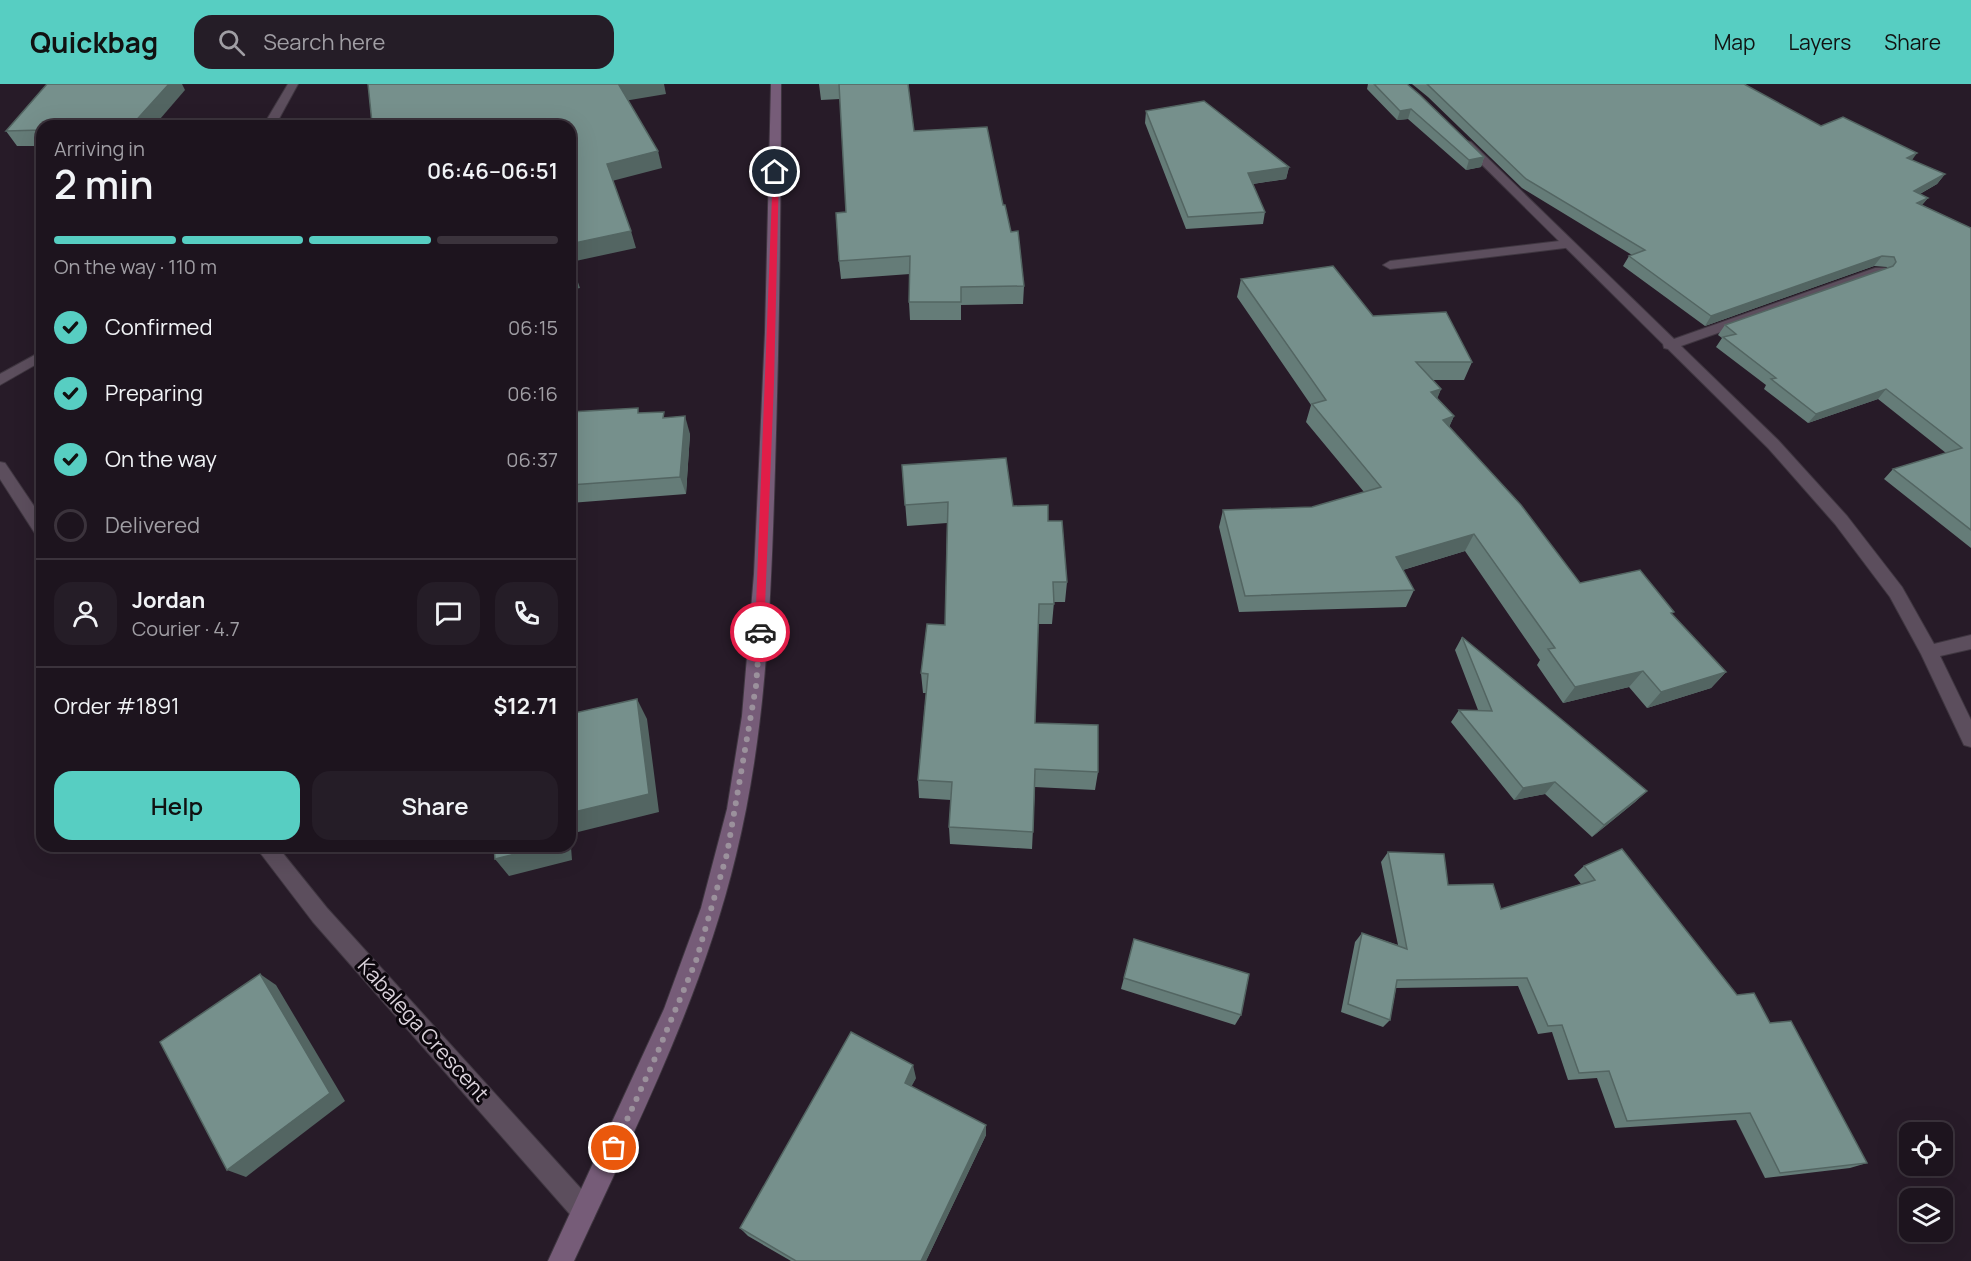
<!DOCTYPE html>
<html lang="en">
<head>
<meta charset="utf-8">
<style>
  body { margin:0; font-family:Manrope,sans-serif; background:#251d27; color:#f1f3f6; height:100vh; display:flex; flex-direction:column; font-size:22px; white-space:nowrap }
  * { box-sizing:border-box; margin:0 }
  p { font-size:20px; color:#a09ea4 }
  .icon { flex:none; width:33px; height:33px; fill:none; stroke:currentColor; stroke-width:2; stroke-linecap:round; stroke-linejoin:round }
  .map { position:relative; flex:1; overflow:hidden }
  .panel { position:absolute; left:36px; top:36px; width:540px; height:732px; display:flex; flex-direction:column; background:#1d141e; border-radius:18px; box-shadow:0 6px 24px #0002,0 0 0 2px #3b333c }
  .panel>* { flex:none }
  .buttons { position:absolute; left:1899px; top:1038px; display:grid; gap:12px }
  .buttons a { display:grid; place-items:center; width:54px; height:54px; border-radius:12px; background:#1d141e; box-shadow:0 6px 24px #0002,0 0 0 2px #3b333c; font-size:30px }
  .pin { position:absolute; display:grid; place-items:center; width:51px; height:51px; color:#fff; margin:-26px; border:3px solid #fff; border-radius:50%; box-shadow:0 2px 6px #0007 }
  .courier { position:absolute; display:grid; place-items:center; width:60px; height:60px; margin:-30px; border:4px solid #e11d48; border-radius:50%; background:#fff; color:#222; box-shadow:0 2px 8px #0007 }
  .overview em { font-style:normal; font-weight:600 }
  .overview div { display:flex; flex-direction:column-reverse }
  .overview { display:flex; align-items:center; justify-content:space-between; height:102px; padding:0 18px }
  h1 { font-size:39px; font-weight:600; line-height:45px }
  .bar { display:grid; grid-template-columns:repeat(4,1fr); gap:9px 6px; align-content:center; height:72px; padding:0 18px }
  .bar i { height:8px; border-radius:4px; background:#3b333c }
  .bar .current { background:#57cec2 }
  .bar p { grid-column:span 4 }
  .line { display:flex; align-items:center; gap:15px; padding:0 18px; border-top:2px solid #3b333c }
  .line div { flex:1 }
  .round { display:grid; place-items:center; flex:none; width:63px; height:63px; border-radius:18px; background:#251d27 }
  ol { padding:0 18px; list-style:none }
  li { display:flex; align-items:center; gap:18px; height:66px }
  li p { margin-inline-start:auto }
  li .icon { padding:6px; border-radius:50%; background:#57cec2; color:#111; stroke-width:4 }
  li:last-child { color:#a09ea4 }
  li i { width:33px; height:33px; border:3px solid #3b333c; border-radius:50% }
  .cta { display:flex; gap:12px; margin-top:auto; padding:12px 18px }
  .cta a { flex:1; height:69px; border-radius:18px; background:#57cec2; color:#111; font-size:24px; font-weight:600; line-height:69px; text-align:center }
  .cta a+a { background:#251d27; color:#f1f3f6 }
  header { display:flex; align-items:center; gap:36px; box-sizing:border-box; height:84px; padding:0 30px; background:#57cec2; color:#111 }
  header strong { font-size:28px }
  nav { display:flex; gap:33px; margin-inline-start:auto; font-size:21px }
  .search { width:420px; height:54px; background:#251d27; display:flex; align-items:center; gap:15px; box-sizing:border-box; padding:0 21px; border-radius:18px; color:#a09ea4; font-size:22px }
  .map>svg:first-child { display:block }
</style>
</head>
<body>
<header>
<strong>Quickbag</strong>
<div class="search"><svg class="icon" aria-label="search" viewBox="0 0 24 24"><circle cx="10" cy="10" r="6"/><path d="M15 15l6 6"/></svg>Search here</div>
<nav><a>Map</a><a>Layers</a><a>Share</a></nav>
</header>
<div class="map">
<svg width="1971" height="1177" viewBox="0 0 1971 1177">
  <rect width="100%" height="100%" fill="#271b28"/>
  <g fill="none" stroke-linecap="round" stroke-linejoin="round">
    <g stroke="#3f3640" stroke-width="2">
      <path id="lane" d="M1568,156L1574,160L1573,163L1390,185L1383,181L1390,177Z"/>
    </g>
    <g stroke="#3f3640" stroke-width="2">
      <g id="street">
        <path d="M288,0H298L275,42H263Z"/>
        <path d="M1467,57L1471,58L1674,255L1875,184H1885L1887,187L1885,190L1681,262L1778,356L1847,432L1902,503L1934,560L1971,551V565L1940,572L1971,636V663L1964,661L1921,570L1890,513L1835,440L1768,364L1668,265L1664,264L1663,260L1463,62L1461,60Z"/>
        <path d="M42,267V277L0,301V290Z"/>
        <path d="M0,378L5,379L42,434V453L36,451L0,395Z"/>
        <path d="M255,762H277L327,824L593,1118L596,1127L593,1136L584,1139L575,1136L313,838Z"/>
      </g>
    </g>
    <g stroke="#3f3640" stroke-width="2">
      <path id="secondary" d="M771,0H781C781,128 779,256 775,384C771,513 767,644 736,771C702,913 635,1045 574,1177H548L664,925L701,824L727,725L742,632L754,490L765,248Z"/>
    </g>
    <use href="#lane" fill="#5c4e5d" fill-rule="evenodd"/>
    <use href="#street" fill="#5c4e5d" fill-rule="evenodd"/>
    <use href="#secondary" fill="#765c78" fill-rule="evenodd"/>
  </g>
  <g fill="#657c78">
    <path d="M819,0H908L914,47L1003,121L1024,202L1023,220L961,221V236H910L909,218L910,190L841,195L839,177L846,128L840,15L821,16Z"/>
    <path d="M1368,0H1407L1484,73L1481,83L1466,86L1408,35L1397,36L1367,5Z"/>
    <path d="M1412,0H1744L1821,42L1912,76L1945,90L1937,100L1920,110L1928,114L1922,121L1971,144V464L1884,395L1893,385L1946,369L1878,315L1808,339L1764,305L1766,301L1716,263L1722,254L1718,251L1725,241L1887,184V183L1874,182L1705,242L1623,182L1629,172L1632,171L1522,104L1428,13Z"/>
    <path d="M185,6L42,42V62H17L6,47Z"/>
    <path d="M1146,27L1289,83L1286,95L1253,100L1265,128L1263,140L1186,145L1145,39Z"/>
    <path d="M1241,195L1373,232L1472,278L1464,296H1433L1441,305L1437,314L1454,332L1449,343L1580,499L1672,530L1726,588L1711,604L1647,624L1629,603L1563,619L1537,581L1540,576L1465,467L1403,486L1414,506L1406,523L1239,528L1219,443L1223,426L1312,423L1364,408L1306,338L1311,321L1237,213Z"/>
    <path d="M570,328L640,329L666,334L690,350L686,410L570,419Z"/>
    <path d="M902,381L1013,422L1048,437L1067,498L1065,518H1054L1052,540H1038L1035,639L1098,688L1095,706L1035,703L1032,765L950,760L949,743L951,716L919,714L918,696L926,609H923L921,589L945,541L947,439L907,442Z"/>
    <path d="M1462,553L1647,707L1635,718L1592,753L1545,710L1514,716L1451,638L1459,626H1478L1455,566Z"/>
    <path d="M1388,768L1448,801L1501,825L1581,800L1574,791L1584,782L1770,939L1867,1079L1850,1084L1765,1094L1736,1036L1615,1044L1597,994L1568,996L1552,948L1538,950L1518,902L1396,904L1390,936L1383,943L1341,928L1355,858L1362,849L1398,861L1381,778Z"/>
    <path d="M1134,855L1241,931L1235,941L1121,905Z"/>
    <path d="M916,994L911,1002L986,1051L926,1177H791L748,1152L740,1144Z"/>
  </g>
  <g fill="#536562">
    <path d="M169,0H182L185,6L154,42H131Z"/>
    <path d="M623,0H664L666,10L624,17L619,1Z"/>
    <path d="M1411,25L1408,35L1397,36L1400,27Z"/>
    <path d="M658,67L662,84L612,97L607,80Z"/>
    <path d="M1917,69L1910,79L1907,74Z"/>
    <path d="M1484,73L1481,83L1466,86L1469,76Z"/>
    <path d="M1289,83L1286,95L1245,101L1248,89Z"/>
    <path d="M1945,90L1937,100L1907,117L1914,107Z"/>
    <path d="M1928,114L1920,123L1917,119Z"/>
    <path d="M631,147L636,164L571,178L580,204L570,206V160Z"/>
    <path d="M1882,172L1874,182L1705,242L1711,232Z"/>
    <path d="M1441,305L1434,323L1431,308Z"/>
    <path d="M1886,305L1878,315L1808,339L1816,330Z"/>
    <path d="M685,332L690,350L686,410L680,393Z"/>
    <path d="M1454,332L1446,350L1443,336Z"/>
    <path d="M1474,450L1465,467L1389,490L1396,473Z"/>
    <path d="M1643,587L1629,603L1563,619L1575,603Z"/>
    <path d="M1726,588L1711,604L1647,624L1661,608Z"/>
    <path d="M637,615L647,635L659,728L570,750L572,776L509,792L495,775L547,762H570V729Z"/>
    <path d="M1555,698L1545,710L1514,716L1523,704Z"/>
    <path d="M1647,707L1635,718L1592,753L1604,741Z"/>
    <path d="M260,890L276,901L345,1017L246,1093L227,1086Z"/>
    <path d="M913,981L916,994L907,1011L905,999Z"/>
    <path d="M986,1041V1051L926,1177H921Z"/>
  </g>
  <g fill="#76908c" stroke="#536562" stroke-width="1.5">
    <path d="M47,0H169L131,42H42V46L6,47Z"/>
    <path d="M368,0H623L619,1L658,67L607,80L631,147L570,160V42H356L372,39Z"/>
    <path d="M839,0H908L914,47L987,43L1003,121H1005L1011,148L1018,147L1024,202L961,203V218H909L910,172L839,177L836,129L846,128Z"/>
    <path d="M1374,0H1407L1420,11L1484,73L1469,76L1411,25L1400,27Z"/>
    <path d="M1427,0H1744L1821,42L1843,33L1917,69L1907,74L1945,90L1914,107L1928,114L1917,119L1971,144V446L1893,385L1962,364L1886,305L1816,330L1771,295L1776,294L1723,253L1736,250L1725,241L1893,182L1896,178L1894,173L1882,172L1711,232L1629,172L1645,166L1526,95Z"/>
    <path d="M1204,17L1289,83L1248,89L1265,128L1188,133L1146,27Z"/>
    <path d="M570,176L573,187H570Z"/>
    <path d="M1333,182L1373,232L1446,228L1472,278H1416L1441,305L1431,308L1454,332L1443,336L1521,421L1580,499L1640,486L1674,528L1671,529L1726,588L1661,608L1643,587L1575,603L1548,565L1555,564L1474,450L1396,473L1414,506L1245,512L1223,426L1312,423L1381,403L1312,320L1326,316L1241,195Z"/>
    <path d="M638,324V329L664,328L663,334L685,332L680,393L570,401V328Z"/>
    <path d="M1006,374L1013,422L1048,421V437H1062L1067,498H1053L1054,520H1039L1035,639L1098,641V688L1035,685L1033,748L949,743L952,698L918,696L928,590L921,589L927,540L945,541L948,418L905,421L902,381Z"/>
    <path d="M1462,553L1561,635L1647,707L1604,741L1555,698L1523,704L1459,626L1492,627Z"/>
    <path d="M637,615L649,710L570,729V630Z"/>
    <path d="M494,762H547L495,775Z"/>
    <path d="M1622,765L1737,911L1754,909L1770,939L1791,937L1867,1079L1780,1089L1750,1029L1627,1037L1609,987L1579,989L1562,941L1548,942L1527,894L1397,896L1390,936L1348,920L1362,849L1407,865L1388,768L1444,770L1448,801L1493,800L1501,825L1595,796L1584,782Z"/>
    <path d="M1134,855L1249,890L1241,931L1124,894Z"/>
    <path d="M260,890L330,1009L227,1086L160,958Z"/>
    <path d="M851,948L913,981L905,999L986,1041L921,1177H796L740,1144Z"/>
  </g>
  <path fill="#e11d48" d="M773,86L779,88L774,298L764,548L760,552L755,548Z"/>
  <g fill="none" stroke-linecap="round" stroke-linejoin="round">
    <path stroke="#9b919c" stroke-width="6" stroke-dasharray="0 10.8" d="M614,1064L653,979L696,877L727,770L756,602L760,548"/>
  </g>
  <g text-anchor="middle" stroke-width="6" stroke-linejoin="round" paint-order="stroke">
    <g font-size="21" fill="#d9d1da" stroke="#0c070d">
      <text transform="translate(423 946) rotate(48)" y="7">Kabalega Crescent</text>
    </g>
  </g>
</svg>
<div class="buttons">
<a><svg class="icon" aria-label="locate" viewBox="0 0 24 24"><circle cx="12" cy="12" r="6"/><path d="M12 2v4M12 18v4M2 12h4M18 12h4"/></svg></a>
<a><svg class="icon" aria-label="layers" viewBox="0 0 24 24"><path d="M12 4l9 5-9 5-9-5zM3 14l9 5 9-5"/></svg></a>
</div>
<div class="pin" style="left:614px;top:1064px;background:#ea580c"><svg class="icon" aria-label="bag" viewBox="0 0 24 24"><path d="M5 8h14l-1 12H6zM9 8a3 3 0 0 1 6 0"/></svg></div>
<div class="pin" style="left:775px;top:88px;background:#1f2937"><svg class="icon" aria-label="home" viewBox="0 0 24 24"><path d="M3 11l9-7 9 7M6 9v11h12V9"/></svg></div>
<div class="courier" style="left:760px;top:548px"><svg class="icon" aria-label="car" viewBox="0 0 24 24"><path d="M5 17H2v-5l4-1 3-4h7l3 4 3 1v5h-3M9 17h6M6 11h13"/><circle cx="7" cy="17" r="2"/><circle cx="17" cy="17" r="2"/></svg></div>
<section class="panel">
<div class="overview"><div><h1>2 min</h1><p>Arriving in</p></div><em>06:46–06:51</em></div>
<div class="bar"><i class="current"></i><i class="current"></i><i class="current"></i><i></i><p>On the way · 110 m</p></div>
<ol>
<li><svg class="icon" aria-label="check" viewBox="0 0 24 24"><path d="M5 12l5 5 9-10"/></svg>Confirmed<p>06:15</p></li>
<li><svg class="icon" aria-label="check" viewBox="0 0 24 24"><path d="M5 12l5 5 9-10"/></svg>Preparing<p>06:16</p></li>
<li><svg class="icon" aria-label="check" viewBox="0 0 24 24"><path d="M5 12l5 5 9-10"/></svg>On the way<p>06:37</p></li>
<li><i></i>Delivered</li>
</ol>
<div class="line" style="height:108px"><a class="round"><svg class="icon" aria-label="person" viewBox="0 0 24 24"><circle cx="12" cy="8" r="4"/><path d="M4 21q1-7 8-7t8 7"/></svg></a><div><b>Jordan</b><p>Courier · 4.7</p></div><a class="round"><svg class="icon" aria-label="chat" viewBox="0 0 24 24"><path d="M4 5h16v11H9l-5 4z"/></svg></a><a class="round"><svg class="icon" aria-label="phone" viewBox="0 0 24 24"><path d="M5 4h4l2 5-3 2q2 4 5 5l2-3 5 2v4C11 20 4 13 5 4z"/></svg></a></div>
<div class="line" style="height:78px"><div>Order #1891</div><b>$12.71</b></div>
<div class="cta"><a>Help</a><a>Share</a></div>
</section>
</div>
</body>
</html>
